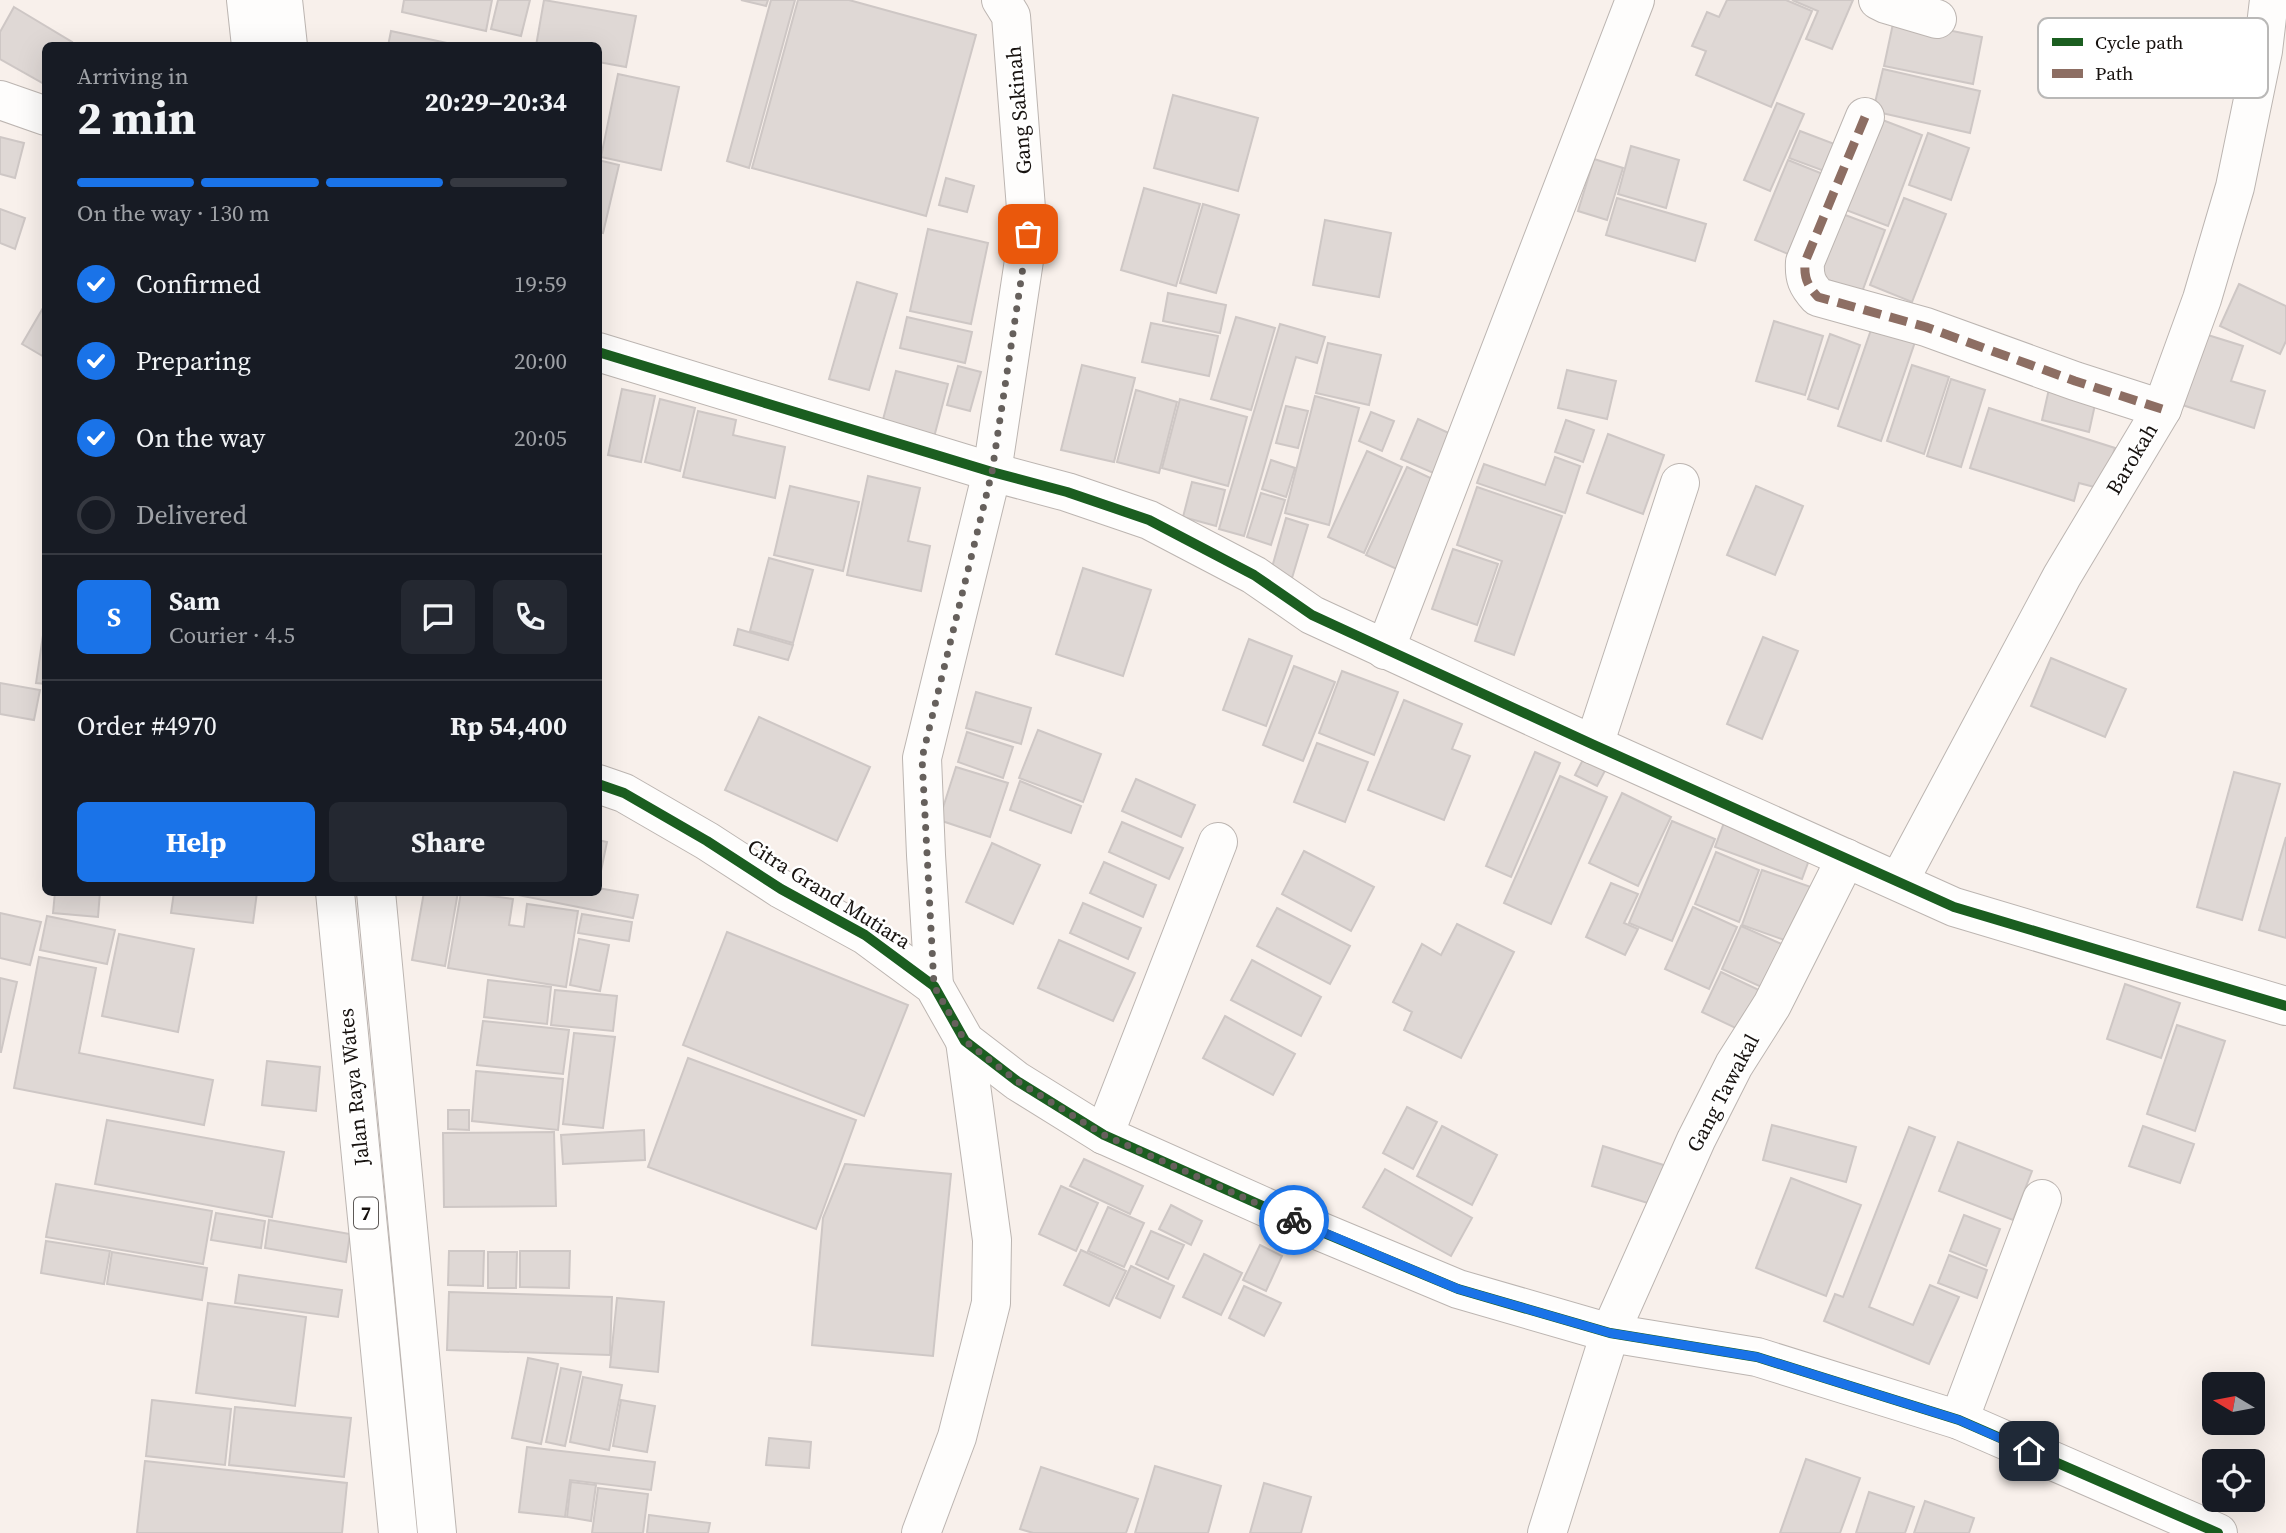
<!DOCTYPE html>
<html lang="en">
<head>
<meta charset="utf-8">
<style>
  body { margin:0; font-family:"Source Serif 4",serif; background:#242831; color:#f1f3f6; height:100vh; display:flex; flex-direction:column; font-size:26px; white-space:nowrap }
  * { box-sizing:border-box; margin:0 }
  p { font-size:23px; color:#9ea1a6 }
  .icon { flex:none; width:38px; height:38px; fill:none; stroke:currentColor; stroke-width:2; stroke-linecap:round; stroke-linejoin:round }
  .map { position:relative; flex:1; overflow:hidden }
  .sheet { position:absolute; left:42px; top:42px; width:560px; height:854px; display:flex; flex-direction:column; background:#171b24; border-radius:10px; box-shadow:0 7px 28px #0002 }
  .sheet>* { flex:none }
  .needle { width:46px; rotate:280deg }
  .fabs { position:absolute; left:2202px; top:1372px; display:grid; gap:14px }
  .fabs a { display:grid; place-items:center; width:63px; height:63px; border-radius:10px; background:#171b24; box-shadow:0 7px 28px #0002; font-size:35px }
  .pin { position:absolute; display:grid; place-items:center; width:60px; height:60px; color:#fff; margin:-30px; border-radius:14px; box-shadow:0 4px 10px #0006 }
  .courier { position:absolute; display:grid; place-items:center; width:70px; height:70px; margin:-35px; border:5px solid #1a73e8; border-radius:50%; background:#fff; color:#222; box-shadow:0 2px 9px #0007 }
  .overview em { font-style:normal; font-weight:700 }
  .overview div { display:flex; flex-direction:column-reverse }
  .overview { display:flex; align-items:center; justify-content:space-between; height:119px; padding:0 35px }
  h1 { font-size:46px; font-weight:700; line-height:52px }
  .bar { display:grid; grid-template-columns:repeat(4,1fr); gap:10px 7px; align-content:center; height:84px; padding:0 35px }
  .bar i { height:9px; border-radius:5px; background:#363941 }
  .bar .current { background:#1a73e8 }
  .bar p { grid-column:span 4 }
  .line { display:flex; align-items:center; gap:18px; padding:0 35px; border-top:2px solid #363941 }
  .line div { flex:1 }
  .round { display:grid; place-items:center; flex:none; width:74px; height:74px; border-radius:10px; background:#242831 }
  ol { padding:0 35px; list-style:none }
  li { display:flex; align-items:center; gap:21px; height:77px }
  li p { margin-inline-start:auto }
  li .icon { padding:7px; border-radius:50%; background:#1a73e8; color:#fff; stroke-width:4 }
  li:last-child { color:#9ea1a6 }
  li i { width:38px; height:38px; border:4px solid #363941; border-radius:50% }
  .action { display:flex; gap:14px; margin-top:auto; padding:14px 35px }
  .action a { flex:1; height:80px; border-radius:10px; background:#1a73e8; color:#fff; font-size:28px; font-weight:700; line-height:80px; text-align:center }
  .action a+a { background:#242831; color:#f1f3f6 }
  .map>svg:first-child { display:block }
</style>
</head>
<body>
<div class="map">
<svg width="2286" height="1533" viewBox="0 0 2286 1533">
  <rect width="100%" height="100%" fill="#f8f0eb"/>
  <g fill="#dfd8d5" stroke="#cec7c5" stroke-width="2">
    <path d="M404,0H492L486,31L402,12Z"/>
    <path d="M498,0H530L521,36L491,29Z"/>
    <path d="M544,0L636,16L626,67L598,62V46H536Z"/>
    <path d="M741,0H768L766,6Z"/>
    <path d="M771,0H795L749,168L727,161Z"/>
    <path d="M798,0H849L976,35L926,216L752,168Z"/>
    <path d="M1727,0H1786L1812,11L1771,107L1696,75L1706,51L1692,46L1707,12L1719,17Z"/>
    <path d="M1792,0H1853L1832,49L1806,39L1818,11Z"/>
    <path d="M14,7L72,42L70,46H46V85L0,59V32Z"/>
    <path d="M1894,19L1982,37L1973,84L1884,66Z"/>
    <path d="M391,31L461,46H388Z"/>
    <path d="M1883,69L1980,91L1970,133L1873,111Z"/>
    <path d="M618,74L679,87L661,170L601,157Z"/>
    <path d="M1173,95L1258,118L1238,191L1154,168Z"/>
    <path d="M1777,103L1804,114L1770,191L1744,180Z"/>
    <path d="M1872,116L1922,135L1888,226L1838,207Z"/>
    <path d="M1800,131L1845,148L1835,175L1789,158Z"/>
    <path d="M1928,133L1969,148L1951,200L1909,185Z"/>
    <path d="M0,137L24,143L15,178L0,174Z"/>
    <path d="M1631,146L1679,160L1666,208L1618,194Z"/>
    <path d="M1594,159L1623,168L1607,220L1578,211Z"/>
    <path d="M598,160L619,165L603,233L598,232Z"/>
    <path d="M1788,160L1833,178L1800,259L1755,240Z"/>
    <path d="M946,178L974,186L967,212L939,205Z"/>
    <path d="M1144,188L1200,204L1176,286L1121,270Z"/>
    <path d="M1617,198L1706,224L1695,261L1606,235Z"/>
    <path d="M1904,198L1946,214L1912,302L1870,285Z"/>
    <path d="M1203,204L1239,215L1216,293L1180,283Z"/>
    <path d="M0,209L25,218L15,249L0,243Z"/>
    <path d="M1832,210L1885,230L1862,292L1808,273Z"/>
    <path d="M1325,220L1391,233L1379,297L1313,285Z"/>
    <path d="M928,229L988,243L971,324L910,311Z"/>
    <path d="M857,282L897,294L869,390L829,379Z"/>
    <path d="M2239,284L2286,306V341L2280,354L2220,326Z"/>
    <path d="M1168,293L1226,305L1220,333L1163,321Z"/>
    <path d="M43,308L46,310V358L22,344Z"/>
    <path d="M907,317L972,332L965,363L900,348Z"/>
    <path d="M1236,317L1275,328L1251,410L1211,399Z"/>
    <path d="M1774,321L1823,336L1805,395L1756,381Z"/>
    <path d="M1151,323L1218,336L1209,376L1142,362Z"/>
    <path d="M1280,324L1325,337L1317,363L1296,357L1244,536L1219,529Z"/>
    <path d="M1873,324L1916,339L1881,441L1838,426Z"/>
    <path d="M2195,331L2243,346L2231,381L2265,391L2254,428L2173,402Z"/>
    <path d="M1830,334L1860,345L1838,409L1808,399Z"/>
    <path d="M1328,343L1381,355L1369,405L1316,393Z"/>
    <path d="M1082,365L1135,378L1114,462L1061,450Z"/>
    <path d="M1912,365L1949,377L1924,454L1887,441Z"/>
    <path d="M958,366L981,372L970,411L947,405Z"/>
    <path d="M1567,370L1616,381L1607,419L1558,408Z"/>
    <path d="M896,371L948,384L933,441L881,427Z"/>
    <path d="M1951,379L1985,390L1961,467L1927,456Z"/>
    <path d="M622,389L655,396L641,462L608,455Z"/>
    <path d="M2049,389L2096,400L2089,432L2042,420Z"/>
    <path d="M1136,390L1177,402L1159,473L1117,462Z"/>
    <path d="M1315,396L1359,408L1329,525L1285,513Z"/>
    <path d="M660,399L695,408L680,471L645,462Z"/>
    <path d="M1180,399L1247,417L1228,486L1162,468Z"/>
    <path d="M1286,406L1308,411L1298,448L1276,443Z"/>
    <path d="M1989,408L2115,448L2102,489L2079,483L2074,501L1970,468Z"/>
    <path d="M698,411L736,420L733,435L785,447L775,498L683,477Z"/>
    <path d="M1371,412L1394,421L1382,451L1359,441Z"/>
    <path d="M1418,419L1462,439L1445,478L1401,459Z"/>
    <path d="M1566,420L1594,430L1583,462L1555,452Z"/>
    <path d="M1608,434L1664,455L1643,514L1587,493Z"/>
    <path d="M1367,451L1402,467L1364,553L1328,537Z"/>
    <path d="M1555,457L1580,466L1565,513L1477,483L1484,464L1545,485Z"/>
    <path d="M1271,460L1295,468L1286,497L1262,489Z"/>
    <path d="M1407,467L1441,483L1401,571L1366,555Z"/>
    <path d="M868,476L920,488L908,541L930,546L921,591L847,575Z"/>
    <path d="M1192,482L1225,490L1216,526L1183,517Z"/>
    <path d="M790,486L859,502L843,571L774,555Z"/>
    <path d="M1756,486L1803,506L1775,575L1727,555Z"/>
    <path d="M1477,487L1562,516L1514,655L1475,641L1502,561L1457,545Z"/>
    <path d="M1261,493L1285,500L1271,545L1247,537Z"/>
    <path d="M1286,518L1308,525L1292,578L1271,571Z"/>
    <path d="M1453,549L1498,564L1477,625L1432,609Z"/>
    <path d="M769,558L813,570L793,643L750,631Z"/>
    <path d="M1083,568L1151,590L1123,676L1056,654Z"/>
    <path d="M46,615V684L36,683Z"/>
    <path d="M738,629L793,645L788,660L734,645Z"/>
    <path d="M1763,637L1798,651L1762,739L1727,724Z"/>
    <path d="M1249,639L1292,656L1266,726L1223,710Z"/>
    <path d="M2051,658L2126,689L2105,737L2031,706Z"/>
    <path d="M1294,666L1335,682L1303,761L1263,745Z"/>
    <path d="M1342,671L1398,692L1374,755L1319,733Z"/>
    <path d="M0,683L40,690L34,720L0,714Z"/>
    <path d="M976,692L1031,708L1021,744L966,728Z"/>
    <path d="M1404,700L1462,724L1452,749L1470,756L1444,820L1368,790Z"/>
    <path d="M759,717L870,767L837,841L725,790Z"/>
    <path d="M1038,730L1101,754L1083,802L1019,778Z"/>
    <path d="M967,732L1013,747L1003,778L958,762Z"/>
    <path d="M1317,743L1368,762L1345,822L1294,802Z"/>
    <path d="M1535,752L1560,763L1511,877L1486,866Z"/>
    <path d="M1586,754L1608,765L1597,786L1575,775Z"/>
    <path d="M956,767L1008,783L990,837L939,820Z"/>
    <path d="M2234,772L2280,784L2242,920L2197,907Z"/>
    <path d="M1560,776L1607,797L1551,924L1504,903Z"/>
    <path d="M1136,779L1195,805L1181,837L1122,811Z"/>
    <path d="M1020,781L1081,806L1071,833L1010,810Z"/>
    <path d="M1622,793L1671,817L1638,886L1589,863Z"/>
    <path d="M1725,820L1812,852L1802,879L1715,847Z"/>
    <path d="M1672,821L1715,839L1672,941L1629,923Z"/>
    <path d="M1122,822L1183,848L1169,879L1109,852Z"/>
    <path d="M2286,837V938L2259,930Z"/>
    <path d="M598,840L607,842L601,871L598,870Z"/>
    <path d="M992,843L1040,865L1013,924L966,902Z"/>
    <path d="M1304,851L1374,887L1351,931L1282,894Z"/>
    <path d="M1716,852L1759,870L1739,922L1695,904Z"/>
    <path d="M1104,862L1156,885L1143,917L1090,893Z"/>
    <path d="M1762,870L1811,887L1790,942L1742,925Z"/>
    <path d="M1611,883L1638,894L1624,923L1638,929L1625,955L1586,937Z"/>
    <path d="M598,888L638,895L633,918L503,892H598Z"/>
    <path d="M55,892H100L98,917L53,913Z"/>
    <path d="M174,892H257L253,923L171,913Z"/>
    <path d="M424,892H458L445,966L412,960Z"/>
    <path d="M461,892L513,899L509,925L524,927L527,904L578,911L566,987L448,968Z"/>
    <path d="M1083,903L1141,928L1128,959L1070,933Z"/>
    <path d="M1693,907L1737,927L1709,989L1665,969Z"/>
    <path d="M1277,908L1350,946L1330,984L1257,946Z"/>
    <path d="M0,913L41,922L30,965L0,958Z"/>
    <path d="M582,914L632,922L629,941L578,933Z"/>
    <path d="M47,916L115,930L107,964L40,950Z"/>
    <path d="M1457,924L1514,952L1461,1058L1404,1030L1412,1012L1393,1002L1422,944L1441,955Z"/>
    <path d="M1741,926L1786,946L1768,990L1722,969Z"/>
    <path d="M727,932L908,1005L864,1116L683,1045Z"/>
    <path d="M119,934L194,949L178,1032L102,1016Z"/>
    <path d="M579,939L609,945L600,991L570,985Z"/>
    <path d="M1059,940L1135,973L1113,1021L1038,988Z"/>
    <path d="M39,957L96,968L79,1053L213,1080L204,1125L14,1088Z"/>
    <path d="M1252,960L1321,997L1301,1036L1231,1000Z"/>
    <path d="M1721,972L1763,992L1744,1032L1702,1012Z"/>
    <path d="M0,978L17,982L1,1052H0Z"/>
    <path d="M488,980L551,987L547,1024L484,1017Z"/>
    <path d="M2125,984L2180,1003L2161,1058L2107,1039Z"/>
    <path d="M555,990L617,996L613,1031L551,1025Z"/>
    <path d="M1225,1016L1295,1054L1273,1095L1203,1058Z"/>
    <path d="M483,1021L569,1030L563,1074L477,1065Z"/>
    <path d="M2177,1025L2225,1041L2195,1131L2147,1114Z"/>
    <path d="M574,1033L615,1037L603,1128L563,1124Z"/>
    <path d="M688,1058L856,1120L816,1229L648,1167Z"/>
    <path d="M267,1061L320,1067L316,1111L262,1105Z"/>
    <path d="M476,1071L563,1079L558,1130L472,1121Z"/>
    <path d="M1407,1107L1437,1122L1413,1169L1383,1153Z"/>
    <path d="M448,1110H469V1130L448,1129Z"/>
    <path d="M107,1120L284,1152L272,1217L95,1184Z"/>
    <path d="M1772,1125L1856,1147L1846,1182L1763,1160Z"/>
    <path d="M1442,1126L1497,1155L1472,1205L1417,1176Z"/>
    <path d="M2143,1126L2194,1144L2180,1183L2129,1166Z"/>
    <path d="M1909,1127L1935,1137L1869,1307L1913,1325L1930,1285L1959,1297L1929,1364L1824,1321L1835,1294L1843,1297Z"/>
    <path d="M644,1130L645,1160L563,1164L561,1135Z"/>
    <path d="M554,1132L556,1206L444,1207L443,1133Z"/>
    <path d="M1958,1142L2032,1171L2013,1220L1939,1191Z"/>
    <path d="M1603,1146L1673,1168L1661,1207L1592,1186Z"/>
    <path d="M1084,1159L1143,1186L1130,1214L1070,1186Z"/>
    <path d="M845,1164L951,1174L933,1356L812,1345L823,1218Z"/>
    <path d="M1385,1169L1472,1218L1451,1256L1363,1207Z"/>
    <path d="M1791,1178L1861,1205L1826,1296L1756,1268Z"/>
    <path d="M56,1184L212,1211L203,1264L46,1237Z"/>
    <path d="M1061,1186L1098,1203L1076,1251L1039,1234Z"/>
    <path d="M1171,1205L1202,1221L1191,1245L1159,1229Z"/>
    <path d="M1108,1207L1144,1223L1124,1267L1088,1251Z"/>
    <path d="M216,1213L265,1221L261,1248L211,1240Z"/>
    <path d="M1964,1215L2000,1229L1986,1266L1950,1251Z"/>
    <path d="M269,1220L350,1234L346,1262L265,1248Z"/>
    <path d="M1151,1231L1184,1245L1168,1279L1136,1264Z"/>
    <path d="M46,1241L110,1251L104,1284L41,1273Z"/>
    <path d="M1260,1245L1282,1256L1266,1291L1243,1280Z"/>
    <path d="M1081,1250L1126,1271L1109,1306L1064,1285Z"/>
    <path d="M449,1251H484L483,1286L448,1285Z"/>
    <path d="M520,1251H570L569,1288L520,1287Z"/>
    <path d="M112,1252L207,1268L202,1300L107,1284Z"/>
    <path d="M488,1252H517L516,1288H488Z"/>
    <path d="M1204,1254L1242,1273L1221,1315L1183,1297Z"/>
    <path d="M1949,1255L1987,1270L1977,1298L1938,1283Z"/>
    <path d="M1131,1266L1174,1286L1160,1318L1116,1298Z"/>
    <path d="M239,1275L342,1290L338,1317L235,1303Z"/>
    <path d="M1244,1286L1281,1303L1264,1336L1229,1318Z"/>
    <path d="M449,1292L612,1297L610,1355L447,1350Z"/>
    <path d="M617,1298L664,1302L658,1372L610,1367Z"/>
    <path d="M208,1303L306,1317L295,1406L196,1393Z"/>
    <path d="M528,1358L558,1364L541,1444L512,1438Z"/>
    <path d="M561,1368L581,1372L565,1446L546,1442Z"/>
    <path d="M583,1377L622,1385L609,1450L570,1442Z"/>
    <path d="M152,1400L231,1409L225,1465L146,1456Z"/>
    <path d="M621,1400L655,1406L647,1452L613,1446Z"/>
    <path d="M235,1407L351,1418L344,1477L229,1465Z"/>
    <path d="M769,1438L811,1442L809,1468L766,1465Z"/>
    <path d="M527,1447L655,1462L651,1490L570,1480L565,1517L519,1512Z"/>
    <path d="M1806,1459L1860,1478L1840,1533H1780Z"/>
    <path d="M145,1461L347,1483L342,1533H137Z"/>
    <path d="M1155,1466L1221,1486L1208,1533H1135Z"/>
    <path d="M1041,1467L1138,1499L1126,1533H1033L1020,1529Z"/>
    <path d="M571,1482L596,1485L591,1521L567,1517Z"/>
    <path d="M1264,1483L1311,1497L1301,1533H1250Z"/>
    <path d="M598,1488L648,1494L643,1533H592Z"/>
    <path d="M1869,1492L1914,1507L1905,1533H1856Z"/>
    <path d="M1925,1501L1974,1518L1969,1533H1914Z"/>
    <path d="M649,1515L710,1523L708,1533H647Z"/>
  </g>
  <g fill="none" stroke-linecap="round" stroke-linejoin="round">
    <g stroke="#bcb5b1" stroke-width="40">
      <g id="street">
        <path d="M1878,0L1886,4L1937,19"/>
        <path d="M0,100L46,116"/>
        <path d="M1865,117L1805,262C1804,278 1807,285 1818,297L1926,327L2075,381L2162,409"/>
        <path d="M598,352L992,472L1067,492L1149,520L1254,575L1312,615L1594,745L1954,907L2286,1006"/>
        <path d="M1385,650L1635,0"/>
        <path d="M1594,745L1680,483"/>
        <path d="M598,784L624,793L707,841L781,889L865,935L934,986L965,1041L1017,1081L1104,1135L1312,1228L1458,1289L1610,1333L1757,1357L1959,1420L2218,1533"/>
        <path d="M1899,881L2062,576L2162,409L2202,299L2235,187L2263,51L2269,0"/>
        <path d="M934,986L926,855L922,758L992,472L1028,234L1011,16L1001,0"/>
        <path d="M1104,1135L1218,842"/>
        <path d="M1959,1420L2042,1199"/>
        <path d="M921,1533L957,1437L991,1303L992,1240L965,1041"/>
        <path d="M1547,1533L1610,1333L1696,1140L1734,1065L1772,1005L1846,858"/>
      </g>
    </g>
    <g stroke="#bcb5b1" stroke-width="40">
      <g id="highway">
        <path d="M246,0L251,46"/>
        <path d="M283,0L288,46"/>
        <path d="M335,892L398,1533"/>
        <path d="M376,892L437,1533"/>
      </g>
    </g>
    <use href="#street" stroke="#fefdfc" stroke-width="38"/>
    <use href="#highway" stroke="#fefdfc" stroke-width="38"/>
    <path stroke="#8d6e63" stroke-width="9" stroke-dasharray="18 9" stroke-linecap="butt" d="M1865,117L1805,262C1804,278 1807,285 1818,297L1926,327L2075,381L2162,409"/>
    <g stroke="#fff" stroke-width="15">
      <g id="cycleway">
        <path d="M598,352L992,472L1067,492L1149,520L1254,575L1312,615L1594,745L1954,907L2286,1006"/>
        <path d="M598,784L624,793L707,841L781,889L865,935L934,986L965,1041L1017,1081L1104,1135L1312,1228L1458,1289L1610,1333L1757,1357L1959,1420L2218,1533"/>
      </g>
    </g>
    <use href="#cycleway" stroke="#1b5e20" stroke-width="10"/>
  </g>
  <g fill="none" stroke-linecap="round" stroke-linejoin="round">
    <path stroke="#66605c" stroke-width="7" stroke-dasharray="0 12.6" d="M1028,234L992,472L922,758L934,986L965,1041L1017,1081L1104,1135L1294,1220"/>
    <path stroke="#1a73e8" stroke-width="9" d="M1294,1220L1458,1289L1610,1333L1757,1357L1959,1420L2029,1451"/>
  </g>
  <g text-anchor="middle" stroke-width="5" stroke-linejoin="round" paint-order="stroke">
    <rect fill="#fff" stroke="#5d5957" stroke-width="2" x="354" y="1197.5" width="24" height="31" rx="5"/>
    <g font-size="19" font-weight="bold" fill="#17120f">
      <text x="366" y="1220">7</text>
    </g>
    <g font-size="21" fill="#17120f" stroke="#fff">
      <text transform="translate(1019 110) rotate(-95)" y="7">Gang Sakinah</text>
      <text transform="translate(2132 459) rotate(-59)" y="7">Barokah</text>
      <text transform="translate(829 894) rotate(32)" y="7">Citra Grand Mutiara</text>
      <text transform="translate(354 1087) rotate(-96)" y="7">Jalan Raya Wates</text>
      <text transform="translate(1723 1093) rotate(-62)" y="7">Gang Tawakal</text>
    </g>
  </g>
  <rect x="2038" y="18" width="230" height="80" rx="10" fill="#fff" stroke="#b9b8b7" stroke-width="2"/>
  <rect x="2052" y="38" width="31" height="8" fill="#1b5e20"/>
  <rect x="2052" y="69" width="31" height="9" fill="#8d6e63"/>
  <g font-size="19" fill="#17120f">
    <text x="2095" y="49">Cycle path</text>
    <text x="2095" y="80">Path</text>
  </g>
</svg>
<div class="fabs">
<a><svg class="needle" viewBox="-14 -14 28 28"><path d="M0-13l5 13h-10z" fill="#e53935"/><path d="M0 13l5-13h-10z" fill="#9ea1a6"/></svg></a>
<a><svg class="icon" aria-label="locate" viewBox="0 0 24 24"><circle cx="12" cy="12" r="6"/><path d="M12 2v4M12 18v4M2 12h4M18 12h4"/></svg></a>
</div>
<div class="pin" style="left:1028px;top:234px;background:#ea580c"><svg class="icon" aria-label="bag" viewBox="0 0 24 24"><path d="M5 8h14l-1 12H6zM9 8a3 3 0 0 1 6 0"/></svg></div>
<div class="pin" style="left:2029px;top:1451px;background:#1f2937"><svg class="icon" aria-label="home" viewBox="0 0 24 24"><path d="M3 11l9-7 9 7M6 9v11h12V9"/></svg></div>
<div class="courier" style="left:1294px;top:1220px"><svg class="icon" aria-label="bike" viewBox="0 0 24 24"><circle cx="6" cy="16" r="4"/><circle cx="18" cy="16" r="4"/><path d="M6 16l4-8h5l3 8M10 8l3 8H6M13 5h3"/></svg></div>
<section class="sheet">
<div class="overview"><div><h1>2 min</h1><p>Arriving in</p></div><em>20:29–20:34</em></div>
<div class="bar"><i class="current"></i><i class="current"></i><i class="current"></i><i></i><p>On the way · 130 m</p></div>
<ol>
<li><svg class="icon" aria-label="check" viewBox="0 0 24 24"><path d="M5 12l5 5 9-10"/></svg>Confirmed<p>19:59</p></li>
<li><svg class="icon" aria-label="check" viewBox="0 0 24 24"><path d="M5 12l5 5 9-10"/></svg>Preparing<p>20:00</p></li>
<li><svg class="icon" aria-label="check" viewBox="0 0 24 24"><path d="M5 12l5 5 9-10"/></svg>On the way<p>20:05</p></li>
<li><i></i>Delivered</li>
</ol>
<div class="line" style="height:126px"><b class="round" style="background:#1a73e8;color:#fff">S</b><div><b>Sam</b><p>Courier · 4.5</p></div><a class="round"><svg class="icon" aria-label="chat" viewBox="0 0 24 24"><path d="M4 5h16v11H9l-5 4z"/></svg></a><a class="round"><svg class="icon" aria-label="phone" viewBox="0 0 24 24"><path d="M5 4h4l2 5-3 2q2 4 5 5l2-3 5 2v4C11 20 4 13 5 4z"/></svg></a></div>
<div class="line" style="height:91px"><div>Order #4970</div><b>Rp 54,400</b></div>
<div class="action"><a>Help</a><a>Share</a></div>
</section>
</div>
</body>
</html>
